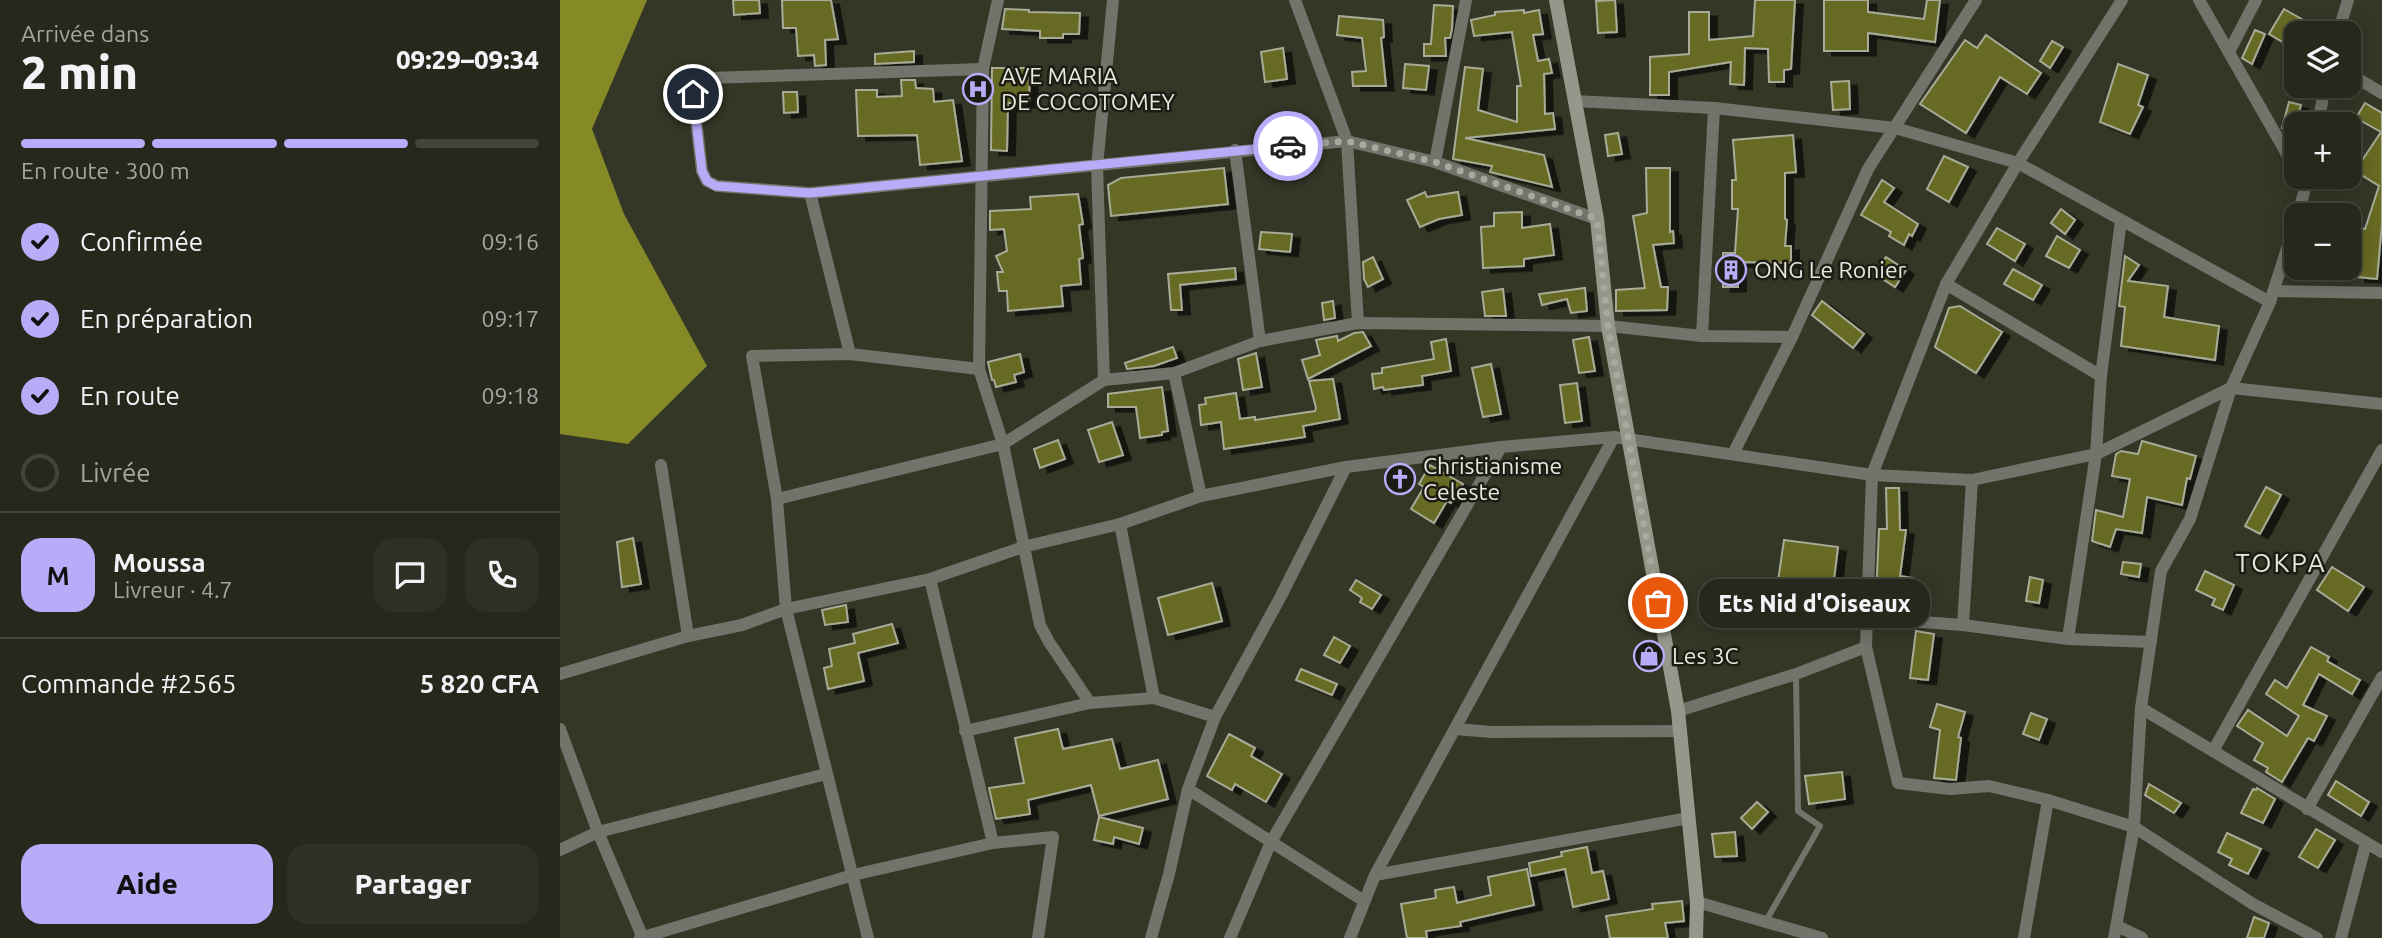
<!DOCTYPE html>
<html lang="fr">
<head>
<meta charset="utf-8">
<style>
  body { margin:0; font-family:Ubuntu,sans-serif; background:#2f3025; color:#f1f3f6; height:100vh; display:flex; flex-direction:column; font-size:26px; white-space:nowrap }
  * { box-sizing:border-box; margin:0 }
  p { font-size:23px; color:#a4a6a3 }
  .icon { flex:none; width:38px; height:38px; fill:none; stroke:currentColor; stroke-width:2; stroke-linecap:round; stroke-linejoin:round }
  .map { position:relative; flex:1; overflow:hidden }
  .details { display:flex; flex-direction:column; background:#27281c; width:560px }
  .details>* { flex:none }
  .tools { position:absolute; left:1724px; top:21px; display:grid; gap:14px }
  .tools a { display:grid; place-items:center; width:77px; height:77px; border-radius:14px; background:#27281c; box-shadow:0 4px 18px #0003,0 0 0 2px #43443b; font-size:35px }
  .pin { position:absolute; display:grid; place-items:center; width:60px; height:60px; color:#fff; margin:-30px; border:4px solid #fff; border-radius:50%; box-shadow:0 2px 7px #0007 }
  .courier { position:absolute; display:grid; place-items:center; width:70px; height:70px; margin:-35px; border:5px solid #b9abf7; border-radius:50%; background:#fff; color:#222; box-shadow:0 2px 9px #0007 }
  .bubble { position:absolute; height:49px; border-radius:21px; background:#27281c; box-shadow:0 4px 18px #0003,0 0 0 2px #43443b; font-size:23px; font-weight:800; line-height:49px; text-align:center }
  .head em { font-style:normal; font-weight:800 }
  .head div { display:flex; flex-direction:column-reverse }
  .head { display:flex; align-items:center; justify-content:space-between; height:119px; padding:0 21px }
  h1 { font-size:46px; font-weight:800; line-height:52px }
  .bar { display:grid; grid-template-columns:repeat(4,1fr); gap:10px 7px; align-content:center; height:84px; padding:0 21px }
  .bar i { height:9px; border-radius:5px; background:#43443b }
  .bar .active { background:#b9abf7 }
  .bar p { grid-column:span 4 }
  .line { display:flex; align-items:center; gap:18px; padding:0 21px; border-top:2px solid #43443b }
  .line div { flex:1 }
  .round { display:grid; place-items:center; flex:none; width:74px; height:74px; border-radius:21px; background:#2f3025 }
  ol { padding:0 21px; list-style:none }
  li { display:flex; align-items:center; gap:21px; height:77px }
  li p { margin-inline-start:auto }
  li .icon { padding:7px; border-radius:50%; background:#b9abf7; color:#111; stroke-width:4 }
  li:last-child { color:#a4a6a3 }
  li i { width:38px; height:38px; border:4px solid #43443b; border-radius:50% }
  .action { display:flex; gap:14px; margin-top:auto; padding:14px 21px }
  .action a { flex:1; height:80px; border-radius:21px; background:#b9abf7; color:#111; font-size:28px; font-weight:800; line-height:80px; text-align:center }
  .action a+a { background:#2f3025; color:#f1f3f6 }
  main { display:flex; flex:1; min-height:0 }
  .map>svg:first-child { display:block }
</style>
</head>
<body>
<main>
<section class="details">
<div class="head"><div><h1>2 min</h1><p>Arrivée dans</p></div><em>09:29–09:34</em></div>
<div class="bar"><i class="active"></i><i class="active"></i><i class="active"></i><i></i><p>En route · 300 m</p></div>
<ol>
<li><svg class="icon" aria-label="check" viewBox="0 0 24 24"><path d="M5 12l5 5 9-10"/></svg>Confirmée<p>09:16</p></li>
<li><svg class="icon" aria-label="check" viewBox="0 0 24 24"><path d="M5 12l5 5 9-10"/></svg>En préparation<p>09:17</p></li>
<li><svg class="icon" aria-label="check" viewBox="0 0 24 24"><path d="M5 12l5 5 9-10"/></svg>En route<p>09:18</p></li>
<li><i></i>Livrée</li>
</ol>
<div class="line" style="height:126px"><b class="round" style="background:#b9abf7;color:#111">M</b><div><b>Moussa</b><p>Livreur · 4.7</p></div><a class="round"><svg class="icon" aria-label="chat" viewBox="0 0 24 24"><path d="M4 5h16v11H9l-5 4z"/></svg></a><a class="round"><svg class="icon" aria-label="phone" viewBox="0 0 24 24"><path d="M5 4h4l2 5-3 2q2 4 5 5l2-3 5 2v4C11 20 4 13 5 4z"/></svg></a></div>
<div class="line" style="height:91px"><div>Commande #2565</div><b>5 820 CFA</b></div>
<div class="action"><a>Aide</a><a>Partager</a></div>
</section>
<div class="map">
<svg width="1822" height="938" viewBox="0 0 1822 938">
  <defs>
    <filter id="shadow"><feDropShadow dx="8" dy="4.5" stdDeviation="0" flood-color="#0009"/></filter>
  </defs>
  <rect width="100%" height="100%" fill="#343626"/>
  <path fill="#858a27" d="M0,0H87L32,129L64,214L147,366L68,444L0,434Z"/>
  <g fill="#666a20" stroke="#a8ab98" stroke-width="2" filter="url(#shadow)">
    <path d="M173,0H199L200,13L174,15Z"/>
    <path d="M222,0H271L278,39L265,40L266,65L255,66L254,55L238,56L236,28H223Z"/>
    <path d="M1055,0L1057,32L1038,33L1036,1Z"/>
    <path d="M1195,0H1235L1231,69L1224,70V82H1209L1208,49L1185,48L1184,85L1170,84L1171,62L1109,72V95H1090V57L1129,54V12H1149V40L1193,36Z"/>
    <path d="M1264,0H1308V12L1364,19L1367,0H1380L1375,42L1308,33V51H1264Z"/>
    <path d="M874,5L893,6L892,29L890,38H885L886,56H864V44H871Z"/>
    <path d="M445,9L469,10V12L520,13L519,34H503V38H480V31L442,29Z"/>
    <path d="M1724,9L1766,33H1736V50L1709,34Z"/>
    <path d="M964,10V13L979,10L983,34L973,35L978,61L989,59L992,73L984,74L985,114L993,113L995,129L905,138L984,155L992,187L930,172L932,166L893,159L905,67L923,69L918,110L957,122V86H961L952,32L914,36L911,20L935,15V12Z"/>
    <path d="M779,16L823,20L824,37L821,38L826,86H793L792,72L806,71L802,38L777,35Z"/>
    <path d="M1695,30L1705,34L1692,64L1682,58Z"/>
    <path d="M1426,35L1481,73L1467,94L1440,77L1406,133L1360,104L1405,40L1417,48Z"/>
    <path d="M1492,41L1503,47L1490,68L1480,61Z"/>
    <path d="M723,48L727,79L705,82L701,52Z"/>
    <path d="M354,51V62L315,64V54Z"/>
    <path d="M845,64L869,66L866,90L843,88Z"/>
    <path d="M1558,64L1588,75L1578,105L1583,107L1570,134L1540,122Z"/>
    <path d="M432,68H470L469,103H448L447,151L431,150Z"/>
    <path d="M341,80H355L356,88L373,89L374,102L393,100L402,161L360,165L357,135L298,136L296,90H317V97L342,96Z"/>
    <path d="M1289,81L1290,109L1273,110L1271,82Z"/>
    <path d="M223,92H237L238,112L224,113Z"/>
    <path d="M1729,102L1741,105L1734,131L1722,128Z"/>
    <path d="M1805,103L1822,113V224L1817,279L1797,277L1801,228L1805,229L1819,186L1795,171L1821,132L1796,118Z"/>
    <path d="M1058,133L1062,154L1048,156L1045,135Z"/>
    <path d="M1233,135L1236,172L1225,173V219L1227,220L1225,246H1231V263L1178,262V287H1163V253H1175L1178,209H1172V180H1176L1173,140Z"/>
    <path d="M1384,156L1408,167L1389,202L1367,189Z"/>
    <path d="M664,168L668,204L551,216L548,185L561,178Z"/>
    <path d="M1086,168H1110V232L1113,231L1114,243L1093,245L1101,287H1108L1107,310L1056,311V290L1085,288L1073,216L1087,213Z"/>
    <path d="M1322,180L1334,188L1324,202L1358,224L1352,236L1349,234L1344,245L1329,236L1331,232L1301,215Z"/>
    <path d="M865,192L867,197L898,192L902,215L879,219L860,227L847,200Z"/>
    <path d="M518,194L523,224L519,225L523,258L519,259L521,284L501,286L503,306L448,311L447,291H439L437,272H443L436,256L447,251L444,229L430,230V211L471,209L470,197Z"/>
    <path d="M1501,209L1515,220L1505,234L1491,223Z"/>
    <path d="M962,212V228L990,224L994,255L964,259V266L923,268L921,227L934,226V213Z"/>
    <path d="M1437,228L1465,244L1455,261L1427,244Z"/>
    <path d="M701,232L732,234L730,252L699,249Z"/>
    <path d="M1497,236L1520,250L1509,268L1486,256Z"/>
    <path d="M1565,256L1579,265L1568,281L1608,286L1604,317L1659,326L1655,360L1561,346L1565,307L1559,306Z"/>
    <path d="M813,257L823,279L808,287L804,279L803,262Z"/>
    <path d="M1326,257L1346,270L1335,287L1315,274Z"/>
    <path d="M675,268L676,279L620,285L622,310H611L608,274Z"/>
    <path d="M1453,269L1482,285L1473,300L1444,284Z"/>
    <path d="M1025,288L1027,311L1011,313L1007,299L982,305L979,294Z"/>
    <path d="M943,289L946,316H925L922,292Z"/>
    <path d="M773,301L775,318L764,320L762,303Z"/>
    <path d="M1262,301L1304,334L1293,348L1252,315Z"/>
    <path d="M1400,306L1442,332L1416,373L1375,347L1389,308Z"/>
    <path d="M803,332L811,346L748,379L742,360L760,355L756,340L777,336L778,341L794,333Z"/>
    <path d="M1029,337L1035,371L1019,373L1013,340Z"/>
    <path d="M886,339L891,371L862,376L863,385L824,390L823,387L814,389L812,374L822,373V368L874,359L871,342Z"/>
    <path d="M613,347L617,358L594,366L567,369L565,363Z"/>
    <path d="M696,353L702,387L683,390L678,359Z"/>
    <path d="M460,354L464,372L454,375L456,382L436,387L434,380H432L428,362Z"/>
    <path d="M931,364L941,414L923,417L912,368Z"/>
    <path d="M773,379L780,419L743,426L745,437L664,449L661,422L641,425L639,405L646,404L645,398L676,393L680,419L695,417V420L755,411L756,408L749,381Z"/>
    <path d="M1017,383L1022,421L1005,423L1000,385Z"/>
    <path d="M602,387L608,431L602,432V435L580,438L576,407H548V394Z"/>
    <path d="M552,422L563,455L539,462L528,430Z"/>
    <path d="M498,440L505,459L480,468L474,449Z"/>
    <path d="M1582,441L1636,456L1630,479L1627,478L1622,505L1587,497L1582,533L1556,529L1550,547L1532,541L1536,510L1563,517L1570,479L1552,476L1556,454L1561,451L1578,454Z"/>
    <path d="M870,465L903,484L891,503L887,501L874,523L851,509L864,487L859,484Z"/>
    <path d="M1706,487L1721,495L1700,534L1685,526Z"/>
    <path d="M1326,488H1339L1340,530H1346L1340,576L1353,578L1351,600L1316,598L1319,529H1327Z"/>
    <path d="M73,538L81,584L62,587L57,542Z"/>
    <path d="M1224,540L1278,547L1273,588L1218,581Z"/>
    <path d="M1563,562L1581,564L1579,577L1561,574Z"/>
    <path d="M1772,567L1804,587L1788,611L1757,590Z"/>
    <path d="M1645,571L1674,585L1663,610L1652,605L1655,599L1636,590Z"/>
    <path d="M1470,577L1483,580L1479,603L1466,601Z"/>
    <path d="M796,580L821,595L812,609L800,602L802,598L790,590Z"/>
    <path d="M652,583L662,621L608,635L598,598Z"/>
    <path d="M286,605L288,622L265,625L262,610Z"/>
    <path d="M332,624L338,643L298,653L304,681L268,689L264,668L272,666L269,649L295,643L293,634Z"/>
    <path d="M1356,631L1374,634L1368,680L1350,678Z"/>
    <path d="M774,637L790,646L780,663L764,655Z"/>
    <path d="M1751,647L1769,657L1767,661L1800,680L1792,694L1759,674L1743,705L1767,716L1754,741L1748,738L1722,782L1706,772L1708,768L1694,760L1703,743L1677,726L1688,710L1727,736L1739,716L1706,694L1715,680L1727,688Z"/>
    <path d="M741,669L777,684L772,695L736,680Z"/>
    <path d="M1377,704L1405,712L1398,737L1401,738L1396,780L1374,778L1380,730L1370,727Z"/>
    <path d="M1471,713L1487,719L1479,740L1463,734Z"/>
    <path d="M498,729L503,749L552,739L560,769L598,760L608,799L539,816L531,785L468,800L470,814L436,819L429,788L464,783L455,738Z"/>
    <path d="M669,734L695,748L691,756L722,774L706,802L675,784L672,790L647,776Z"/>
    <path d="M1282,772L1285,799L1249,804L1245,776Z"/>
    <path d="M1776,781L1809,802L1801,816L1768,795Z"/>
    <path d="M1589,784L1621,803L1614,813L1585,795Z"/>
    <path d="M1697,788L1715,799L1703,823L1681,813L1693,789L1696,790Z"/>
    <path d="M1197,802L1208,812L1192,829L1181,818Z"/>
    <path d="M539,817L583,828L579,844L554,837L553,844L534,840Z"/>
    <path d="M1756,829L1775,840L1758,868L1739,857Z"/>
    <path d="M1175,832L1177,856L1155,857L1152,834Z"/>
    <path d="M1667,833L1701,849L1688,874L1669,865L1672,859L1658,852Z"/>
    <path d="M1027,847L1032,873L1043,871L1049,899L1013,907L1005,869L971,876L969,863L1002,856L1001,852Z"/>
    <path d="M967,869L974,905L900,922L901,926L866,931L867,938H847L841,904L876,898L875,890L894,887L897,903L931,895L928,877Z"/>
    <path d="M1122,901L1124,921L1105,923L1108,938H1050L1046,916L1093,909L1092,904Z"/>
    <path d="M1694,917L1709,923L1704,938H1687Z"/>
  </g>
  <g fill="none" stroke-linecap="round" stroke-linejoin="round">
    <path stroke="#72736b" stroke-width="6" d="M1206,921L1260,826L1238,811L1236,674"/>
    <g stroke="#72736b" stroke-width="12">
      <path d="M438,0L423,69L419,369L443,444L480,625L489,642L530,703"/>
      <path d="M735,0L787,141L798,323"/>
      <path d="M1562,0L1458,163L1386,284L1312,475L1306,647L1338,783L1390,789L1429,786L1488,800L1574,827L1693,904L1757,938"/>
      <path d="M1639,0L1736,170"/>
      <path d="M1778,33L1788,0"/>
      <path d="M1669,52L1696,0"/>
      <path d="M423,69L147,78L137,84L133,94L142,171L147,181L157,186L250,193L787,141L875,162L1037,219"/>
      <path d="M1788,73L1822,93"/>
      <path d="M1014,101L1154,108L1335,128L1458,163L1710,302"/>
      <path d="M1154,108L1142,336L1232,337"/>
      <path d="M1758,124L1765,86"/>
      <path d="M675,150L700,341"/>
      <path d="M875,162L906,0"/>
      <path d="M250,193L290,354"/>
      <path d="M1738,215L1748,177"/>
      <path d="M1386,284L1541,376"/>
      <path d="M1713,291L1822,293"/>
      <path d="M614,373L641,496"/>
      <path d="M544,380L537,166L553,0"/>
      <path d="M1173,454L1232,337L1308,169L1416,0"/>
      <path d="M101,465L128,636"/>
      <path d="M217,499L443,444L544,380L614,373L700,341L798,323L1048,326L1142,336"/>
      <path d="M560,524L594,698"/>
      <path d="M370,579L433,843"/>
      <path d="M1307,618L1403,625L1508,639L1591,642"/>
      <path d="M1403,625L1412,480"/>
      <path d="M1508,639L1536,454L1541,376L1561,220"/>
      <path d="M0,674L128,636L182,625L226,609L370,579L463,547L560,524L641,496L786,467L941,447L1054,437L1312,475L1412,480L1536,454L1671,388L1822,404"/>
      <path d="M1581,708L1822,852"/>
      <path d="M1118,711L1236,674L1306,647"/>
      <path d="M0,729L38,832L83,938"/>
      <path d="M895,729L932,732L1121,731"/>
      <path d="M405,731L530,703L594,698L655,717"/>
      <path d="M1653,751L1822,450"/>
      <path d="M628,789L804,901"/>
      <path d="M1747,809L1822,677"/>
      <path d="M0,850L38,832L266,774"/>
      <path d="M815,875L1129,818"/>
      <path d="M1137,902L1262,938"/>
      <path d="M1557,926L1582,938"/>
      <path d="M80,938L293,875L433,843L493,837L478,938"/>
      <path d="M308,938L226,609L217,499L192,356L290,354L419,369"/>
      <path d="M591,938L609,874L628,789L655,717L721,596L786,467"/>
      <path d="M670,938L711,842L941,447"/>
      <path d="M790,938L815,875L1054,437"/>
      <path d="M1464,938L1488,800"/>
      <path d="M1554,938L1574,827L1581,708L1601,571L1630,519L1671,388L1710,302L1736,220"/>
      <path d="M1781,938L1806,843"/>
    </g>
    <path stroke="#95978a" stroke-width="14" d="M996,0L1037,219L1048,326L1118,711L1137,902L1136,938"/>
  </g>
  <g fill="none" stroke-linecap="round" stroke-linejoin="round">
    <path stroke="#a8a99d" stroke-width="7" stroke-dasharray="0 12.6" d="M728,146L787,141L875,162L1037,219L1048,326L1098,603"/>
    <path stroke="#b9abf7" stroke-width="9" d="M133,94L142,171L147,181L156,186L250,193L728,146"/>
  </g>
  <defs>
    <g id="hospital-ring" transform="scale(1.575)"><circle r="9.5" fill="#1c1c15" stroke="#b9abf7" stroke-width="1.5"/><path d="M-5-5h3v3.5h4V-5h3V5h-3V1.5h-4V5h-3Z" fill="#b9abf7"/></g>
    <g id="building-ring" transform="scale(1.575)"><circle r="9.5" fill="#1c1c15" stroke="#b9abf7" stroke-width="1.5"/><path d="M-4-6H4V6H1V3H-1V6H-4ZM-2.5-4.3h1.7v1.8h-1.7ZM.8-4.3h1.7v1.8H.8ZM-2.5-1h1.7V.8h-1.7ZM.8-1h1.7V.8H.8Z" fill="#b9abf7"/></g>
    <g id="church-ring" transform="scale(1.575)"><circle r="9.5" fill="#1c1c15" stroke="#b9abf7" stroke-width="1.5"/><path d="M-1.2-6h2.4v3.5h3.3v2.4h-3.3V6h-2.4V-.1h-3.3v-2.4h3.3Z" fill="#b9abf7"/></g>
    <g id="shop-ring" transform="scale(1.575)"><circle r="9.5" fill="#1c1c15" stroke="#b9abf7" stroke-width="1.5"/><path d="M-5-2.5h2.3a2.7 3.5 0 0 1 5.4 0H5L5.5 6h-11ZM-1.5-2.5h3a1.5 2.3 0 0 0-3 0Z" fill="#b9abf7"/></g>
  </defs>
  <g fill-rule="evenodd">
    <use href="#hospital-ring" x="418" y="89"/>
    <use href="#building-ring" x="1171" y="270"/>
    <use href="#church-ring" x="840" y="479"/>
    <use href="#shop-ring" x="1089" y="656"/>
  </g>
  <g text-anchor="middle" stroke-width="5" stroke-linejoin="round" paint-order="stroke">
    <g font-size="23" fill="#e6e7dd" stroke="#1c1c15" text-anchor="start">
      <text x="441" y="84">AVE MARIA<tspan x="441" dy="26">DE COCOTOMEY</tspan></text>
      <text x="1194" y="278">ONG Le Ronier</text>
      <text x="863" y="474">Christianisme<tspan x="863" dy="26">Celeste</tspan></text>
      <text x="1112" y="664">Les 3C</text>
    </g>
    <g font-size="26" letter-spacing="2" fill="#e6e7dd" stroke="#1c1c15">
      <text x="1721" y="572">TOKPA</text>
    </g>
  </g>
</svg>
<div class="tools">
<a><svg class="icon" aria-label="layers" viewBox="0 0 24 24"><path d="M12 4l9 5-9 5-9-5zM3 14l9 5 9-5"/></svg></a>
<a>+</a>
<a>−</a>
</div>
<div class="pin" style="left:1098px;top:603px;background:#ea580c"><svg class="icon" aria-label="bag" viewBox="0 0 24 24"><path d="M5 8h14l-1 12H6zM9 8a3 3 0 0 1 6 0"/></svg></div>
<div class="pin" style="left:133px;top:94px;background:#1f2937"><svg class="icon" aria-label="home" viewBox="0 0 24 24"><path d="M3 11l9-7 9 7M6 9v11h12V9"/></svg></div>
<div class="courier" style="left:728px;top:146px"><svg class="icon" aria-label="car" viewBox="0 0 24 24"><path d="M5 17H2v-5l4-1 3-4h7l3 4 3 1v5h-3M9 17h6M6 11h13"/><circle cx="7" cy="17" r="2"/><circle cx="17" cy="17" r="2"/></svg></div>
<div class="bubble" style="left:1139px;top:579px;width:231px">Ets Nid d'Oiseaux</div>
</div>
</main>
</body>
</html>
